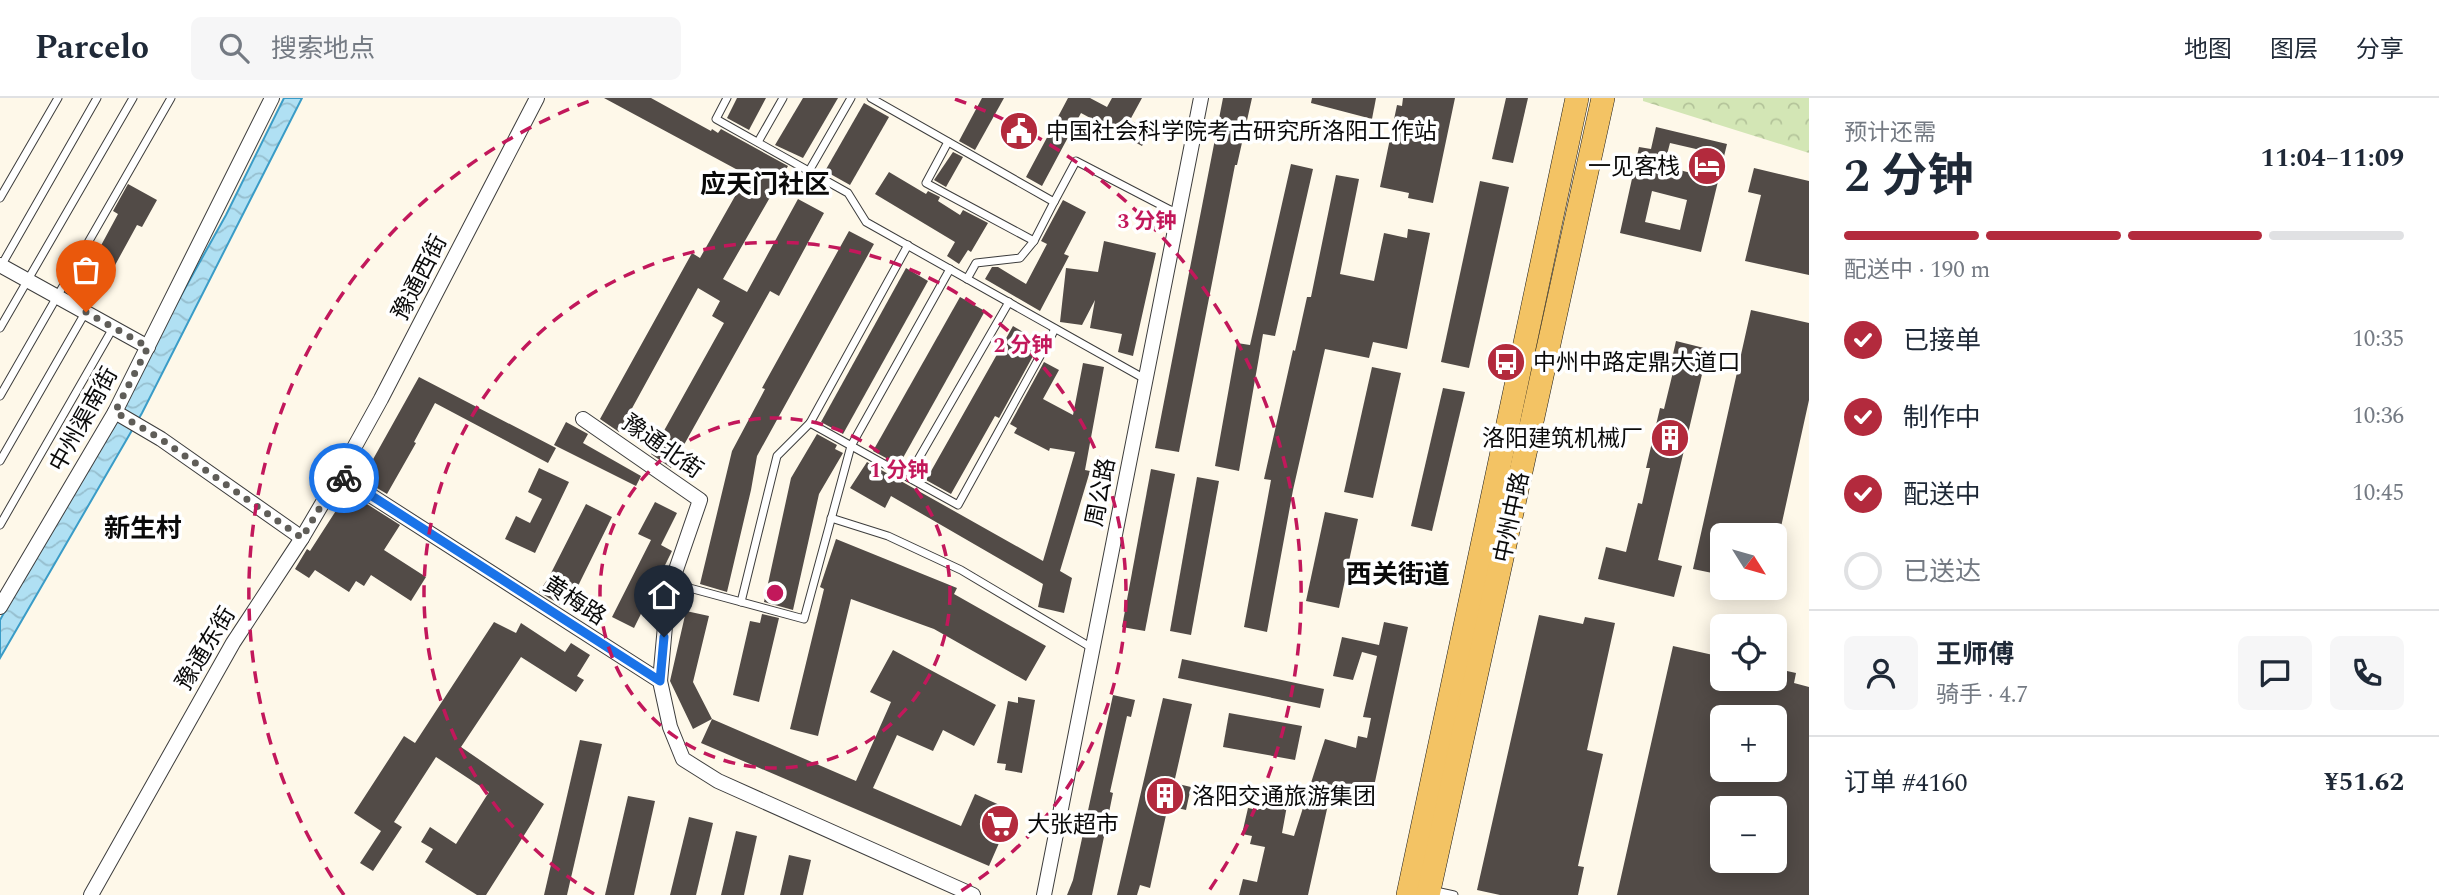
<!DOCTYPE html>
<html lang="zh">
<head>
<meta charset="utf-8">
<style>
  body { margin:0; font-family:Spectral,"Noto Sans SC",serif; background:#f6f6f7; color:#1f2937; height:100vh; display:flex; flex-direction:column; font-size:26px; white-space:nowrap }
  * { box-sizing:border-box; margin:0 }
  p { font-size:23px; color:#747a83 }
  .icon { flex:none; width:38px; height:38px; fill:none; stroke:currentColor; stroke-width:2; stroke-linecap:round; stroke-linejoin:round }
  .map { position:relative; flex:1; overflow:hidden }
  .side { display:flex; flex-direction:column; background:#fff; width:630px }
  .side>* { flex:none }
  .needle { width:46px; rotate:127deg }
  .fabs { position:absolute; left:1710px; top:425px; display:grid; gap:14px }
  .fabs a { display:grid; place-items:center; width:77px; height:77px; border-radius:10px; background:#fff; box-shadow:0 4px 18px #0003; font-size:35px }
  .pin { position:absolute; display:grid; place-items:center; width:60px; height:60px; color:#fff; margin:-72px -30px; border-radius:50% 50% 50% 0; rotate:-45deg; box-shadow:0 0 7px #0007 }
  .pin .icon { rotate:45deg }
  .courier { position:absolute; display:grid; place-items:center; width:70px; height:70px; margin:-35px; border:5px solid #1a73e8; border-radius:50%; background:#fff; color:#222; box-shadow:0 2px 9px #0007 }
  .summary em { font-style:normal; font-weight:700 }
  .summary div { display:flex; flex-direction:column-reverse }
  .summary { display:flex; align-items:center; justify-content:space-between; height:119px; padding:0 35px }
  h1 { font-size:46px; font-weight:700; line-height:52px }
  .bar { display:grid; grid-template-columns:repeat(4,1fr); gap:10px 7px; align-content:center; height:84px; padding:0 35px }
  .bar i { height:9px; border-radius:5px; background:#e0e1e3 }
  .bar .on { background:#b32a3d }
  .bar p { grid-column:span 4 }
  .line { display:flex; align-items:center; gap:18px; padding:0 35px; border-top:2px solid #e0e1e3 }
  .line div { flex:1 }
  .round { display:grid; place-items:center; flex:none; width:74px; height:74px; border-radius:10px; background:#f6f6f7 }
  ol { padding:0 35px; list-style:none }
  li { display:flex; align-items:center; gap:21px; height:77px }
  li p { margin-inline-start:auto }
  li .icon { padding:7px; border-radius:50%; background:#b32a3d; color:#fff; stroke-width:4 }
  li:last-child { color:#747a83 }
  li i { width:38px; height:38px; border:4px solid #e0e1e3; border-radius:50% }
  header { display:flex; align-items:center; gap:42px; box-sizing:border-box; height:98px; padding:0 35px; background:#fff; border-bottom:2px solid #e0e1e3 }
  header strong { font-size:33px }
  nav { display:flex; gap:38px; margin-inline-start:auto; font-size:24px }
  .search { width:490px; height:63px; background:#f6f6f7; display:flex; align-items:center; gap:18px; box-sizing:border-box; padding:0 24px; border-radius:10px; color:#747a83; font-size:26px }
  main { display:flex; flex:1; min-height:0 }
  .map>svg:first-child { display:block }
</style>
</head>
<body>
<header>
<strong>Parcelo</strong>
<div class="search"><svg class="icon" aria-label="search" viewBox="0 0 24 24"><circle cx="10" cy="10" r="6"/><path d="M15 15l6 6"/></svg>搜索地点</div>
<nav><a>地图</a><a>图层</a><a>分享</a></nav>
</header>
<main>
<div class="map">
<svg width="1809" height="797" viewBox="0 0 1809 797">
  <defs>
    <pattern id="park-crowns" width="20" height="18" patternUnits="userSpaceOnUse" patternTransform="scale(1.75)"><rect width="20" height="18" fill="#d3e6b5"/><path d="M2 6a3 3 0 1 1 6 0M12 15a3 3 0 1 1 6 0" fill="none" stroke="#b4c49a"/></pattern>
    <pattern id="water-waves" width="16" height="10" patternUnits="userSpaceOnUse" patternTransform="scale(1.75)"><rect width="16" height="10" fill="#b0e0f3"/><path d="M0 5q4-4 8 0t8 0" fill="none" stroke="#96bfcf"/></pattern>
  </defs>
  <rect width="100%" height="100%" fill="#fef8e9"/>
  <path fill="url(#park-crowns)" d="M1643,0H1809V55L1643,3Z"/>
  <path fill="url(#water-waves)" stroke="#3a9cc7" stroke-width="2" d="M284,0H302L142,315L0,560V522L226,117Z"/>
  <g fill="#524b47" fill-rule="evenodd">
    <path d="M604,0H651L711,33L712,31L718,35L721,31L788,68L723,181L747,194L798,101L824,115L779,198L770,193L671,370L651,356L724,225L712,218L720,203L698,190L619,334L600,321L692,155L700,160L747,77Z"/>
    <path d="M737,0H766L749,32L727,20Z"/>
    <path d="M803,0H838L803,60L775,47Z"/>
    <path d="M982,0H1004L975,52L959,43Z"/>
    <path d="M1068,0H1090L1107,9L1112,0H1142L1130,22L1150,33L1142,48L1081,15L1042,88L1026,79Z"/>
    <path d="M1223,0H1252L1237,67H1235L1179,354L1155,350Z"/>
    <path d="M1312,0H1376L1372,21L1311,5Z"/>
    <path d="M1403,0H1455L1433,105L1408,100L1409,95L1380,89L1397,7L1402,8Z"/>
    <path d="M1506,0H1528L1513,65L1492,61Z"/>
    <path d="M864,5L889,19L850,87L825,73Z"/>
    <path d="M1656,29L1727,46L1701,154L1620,135L1639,49L1651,51ZM1670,45L1696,51L1691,75L1664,68ZM1652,93L1687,102L1680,132L1645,124Z"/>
    <path d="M953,54L963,59L946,89L934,82Z"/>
    <path d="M1291,66L1313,71L1275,238L1263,236L1239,373L1215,368L1237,245L1250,247Z"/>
    <path d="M1754,70L1809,83V177L1745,163L1761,97L1748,94Z"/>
    <path d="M889,74L926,96L928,93L940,99L938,103L960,117L963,112L988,125L971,154L968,152L959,166L947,158L955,144L875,96Z"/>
    <path d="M1336,77L1359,81L1340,176L1374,183L1384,135L1407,140L1408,131L1430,135L1407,251L1373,244L1369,260L1325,251L1293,392L1267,534L1244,529L1271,382L1264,381L1293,252L1295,253L1307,199H1311Z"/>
    <path d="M1480,83L1509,89L1469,270L1441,264Z"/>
    <path d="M128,86L157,102L142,129L137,127L96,202L77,192L118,116L113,113Z"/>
    <path d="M1063,102L1086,114L1064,156L1069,158L1040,213L985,181L992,169H998L1026,186L1047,146L1041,143Z"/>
    <path d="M849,133L874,146L757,358L751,392L727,494L700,486L732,353L765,291L762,290Z"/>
    <path d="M1104,143L1156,155L1133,258L1118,254L1122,236L1090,230L1095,202L1082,227L1060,224L1066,170L1098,174Z"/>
    <path d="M906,170L928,183L843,336L821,324Z"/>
    <path d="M960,199L985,213L899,367L873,353Z"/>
    <path d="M1751,212L1809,225V302L1779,438H1722V477L1693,471Z"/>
    <path d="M1013,228L1038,243L1030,256L1033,258L999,320L995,318L951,396L926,382Z"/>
    <path d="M1676,243L1708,251L1658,462L1682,468L1674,499L1598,481L1606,449L1626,454L1638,405L1642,406L1650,370H1646L1660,310L1664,311L1673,274H1669Z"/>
    <path d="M1044,264L1059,272L1043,301L1073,317L1083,265L1104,269L1085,372L1090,373L1060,473L1072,480L1064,515L1038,509L1043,486L891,398L885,410L850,390L867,364L1043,463L1075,354L1050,350L1049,353L1014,335L1017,330L1010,326Z"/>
    <path d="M1372,269L1401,275L1373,400L1344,394Z"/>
    <path d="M419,279L556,350L548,365L435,305L414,344L416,345L387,396L362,381Z"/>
    <path d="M1443,290L1465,294L1432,433L1411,428Z"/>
    <path d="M566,324L588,336L583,345L641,378L636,388L554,347Z"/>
    <path d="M817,336L837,347L835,351L843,355L819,396L793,512L764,504L791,380Z"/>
    <path d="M539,370L569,384L535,455L505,441L516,418L530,425L542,401L528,394Z"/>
    <path d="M1151,371L1175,376L1145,533L1122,529Z"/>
    <path d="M1197,379L1219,383L1191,537L1170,533Z"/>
    <path d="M348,394L400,427L384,452L426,479L411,503L371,477L364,488L356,483L349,494L315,472L309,480L295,471L307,451L310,453Z"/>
    <path d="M655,404L677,415L661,447L672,453L634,530L612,519L651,442L638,436Z"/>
    <path d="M586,406L612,419L579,486L564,509L539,494L549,479Z"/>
    <path d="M1325,414L1358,421L1339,510L1306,503Z"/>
    <path d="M836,441L957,490L954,496L1046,548L1026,583L934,531L851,501L818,638L790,631L824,491L820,489Z"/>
    <path d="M686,513L709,518L693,584L712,621L693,631L670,583Z"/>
    <path d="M762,516L779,520L759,604L733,597L750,523L760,525Z"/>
    <path d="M1539,517L1583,526L1585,519L1615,525L1587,652L1603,656L1578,768L1584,769L1578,797H1500L1477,792Z"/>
    <path d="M494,524L516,535L521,525L565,554L571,545L590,557L577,578L584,582L576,594L521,559L461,649L544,706L486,797H477L425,764L433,751L421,744L430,729L456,746L489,694L436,659L394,724L402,729L373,773L360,765L381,733L354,715L404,638L415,645Z"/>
    <path d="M1384,524L1408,529L1373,693L1333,684L1308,797H1239L1243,781L1257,784L1265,749L1250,746L1252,738L1242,736L1248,710L1258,712L1260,704L1275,708L1277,699L1288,702L1282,735L1294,738L1325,641L1356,650L1358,638L1367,640L1371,620L1363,619L1377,558L1362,554L1353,582L1333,578L1342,539L1379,547Z"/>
    <path d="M1673,548L1722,559V581H1774V570L1796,575L1794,585L1809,589V797H1617ZM1722,620H1774V672H1722ZM1722,710H1774V763H1722Z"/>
    <path d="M893,552L996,607L974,648L943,632L933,653L897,637L873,690L961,728L975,696L1013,713L989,768L701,645L712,621L856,683L891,604L870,594Z"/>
    <path d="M1182,561L1324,591L1320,610L1178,580Z"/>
    <path d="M1113,597L1135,602L1131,619L1127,618L1110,694L1113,695L1092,797H1067L1073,782Z"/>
    <path d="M1018,599L1035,602L1022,675L1005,672L1006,666L997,665L1008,603L1018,605Z"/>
    <path d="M1163,600L1192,606L1174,685L1191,689L1186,712L1168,708L1150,790L1140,787L1137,797H1117Z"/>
    <path d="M1229,615L1302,628L1295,662L1223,649Z"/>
    <path d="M580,642L602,646L567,797H544Z"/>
    <path d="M628,698L655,703L634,797H605Z"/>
    <path d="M689,719L713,725L696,797H670Z"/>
    <path d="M736,733L757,738L744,797H721Z"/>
    <path d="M789,757L811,762L803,797H780Z"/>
  </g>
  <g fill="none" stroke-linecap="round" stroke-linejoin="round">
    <g stroke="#3d3d3d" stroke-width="9">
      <g id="service">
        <path d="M727,0L716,21L848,95L866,124L1145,281"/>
        <path d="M871,0L1054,104L1076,63L1178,116"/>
        <path d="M758,44L783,0"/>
        <path d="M948,44L926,85L1034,143L1054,104"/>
        <path d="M809,73L851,0"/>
        <path d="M0,100L58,0"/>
        <path d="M908,147L810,325L958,407L1055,231"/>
        <path d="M1,168L97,0"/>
        <path d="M967,181L976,165L1020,160L1034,143"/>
        <path d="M0,230L133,0"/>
        <path d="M0,298L171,0"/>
        <path d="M0,363L85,215"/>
        <path d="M908,379L1009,204"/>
        <path d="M831,420L888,438L961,472L1092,550"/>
        <path d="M0,427L113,230"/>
        <path d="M671,485L804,521L851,348L950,171"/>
        <path d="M741,504L777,358L810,325"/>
        <path d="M1431,792L1454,797"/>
      </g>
    </g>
    <g stroke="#3d3d3d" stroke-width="16">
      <g id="minor">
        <path d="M0,167L148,249"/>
        <path d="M115,314L161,341L302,440"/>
        <path d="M583,321L700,402L668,495L660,583"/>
        <path d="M339,377L660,583L670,629L683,661L718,683L973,797"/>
        <path d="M0,509L115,314L272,0"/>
        <path d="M91,797L233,545L302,440L339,377L381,301L537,0"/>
        <path d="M1044,797L1201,0"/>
      </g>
    </g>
    <g stroke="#1b1b1b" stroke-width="24">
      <g id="primary">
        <path d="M1408,797L1577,0"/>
        <path d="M1428,797L1603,0"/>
      </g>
    </g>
    <use href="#service" stroke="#fff" stroke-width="7"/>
    <use href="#minor" stroke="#fff" stroke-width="14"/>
    <use href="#primary" stroke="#f3c364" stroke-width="23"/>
  </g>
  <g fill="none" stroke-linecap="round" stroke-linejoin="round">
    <path stroke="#5f5d58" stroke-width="7" stroke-dasharray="0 12.6" d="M86,214L148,249L115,314L161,341L302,440L339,377L344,380"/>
    <path stroke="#1a73e8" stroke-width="9" d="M344,380L660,583L664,539"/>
  </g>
  <g fill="none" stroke="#c2185b" stroke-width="3.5" stroke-dasharray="12 9">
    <circle cx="775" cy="495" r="175"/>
    <path d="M594 796A351 351 0 1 1 956 796"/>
    <path d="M344 797A526 526 0 0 1 595 1M955 1A526 526 0 0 1 1206 797"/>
  </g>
  <defs>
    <g id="civic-disc" transform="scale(2.0125)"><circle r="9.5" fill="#b32a3d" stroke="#fff"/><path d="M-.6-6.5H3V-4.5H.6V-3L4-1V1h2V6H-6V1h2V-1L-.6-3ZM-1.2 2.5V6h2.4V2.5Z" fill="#fff"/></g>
    <g id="hotel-disc" transform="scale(2.0125)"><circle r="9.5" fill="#b32a3d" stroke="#fff"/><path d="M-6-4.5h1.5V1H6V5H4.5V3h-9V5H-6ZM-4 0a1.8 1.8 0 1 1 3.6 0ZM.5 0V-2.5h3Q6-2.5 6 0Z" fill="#fff"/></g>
    <g id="bus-disc" transform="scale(2.0125)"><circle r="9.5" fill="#b32a3d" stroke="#fff"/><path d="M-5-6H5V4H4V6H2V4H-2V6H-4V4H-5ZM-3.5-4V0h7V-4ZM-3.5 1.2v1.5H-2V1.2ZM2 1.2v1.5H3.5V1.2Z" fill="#fff"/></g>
    <g id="building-disc" transform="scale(2.0125)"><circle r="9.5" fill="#b32a3d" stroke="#fff"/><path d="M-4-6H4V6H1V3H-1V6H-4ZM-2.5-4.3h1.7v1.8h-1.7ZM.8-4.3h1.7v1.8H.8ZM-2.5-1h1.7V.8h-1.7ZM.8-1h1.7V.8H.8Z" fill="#fff"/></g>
    <g id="supermarket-disc" transform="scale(2.0125)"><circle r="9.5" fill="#b32a3d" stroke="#fff"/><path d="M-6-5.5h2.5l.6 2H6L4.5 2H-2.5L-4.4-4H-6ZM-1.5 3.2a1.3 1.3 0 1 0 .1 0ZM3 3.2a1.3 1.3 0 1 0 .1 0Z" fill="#fff"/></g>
  </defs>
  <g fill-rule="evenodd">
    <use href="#civic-disc" x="1019" y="33"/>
    <use href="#hotel-disc" x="1707" y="68"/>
    <use href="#bus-disc" x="1506" y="264"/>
    <use href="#building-disc" x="1670" y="340"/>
    <use href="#building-disc" x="1165" y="698"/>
    <use href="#supermarket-disc" x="1000" y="726"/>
  </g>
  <g text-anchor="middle" stroke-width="7" stroke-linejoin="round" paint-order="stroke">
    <g font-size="23" fill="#0a0a0a" stroke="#fff" text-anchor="start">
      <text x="1046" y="41">中国社会科学院考古研究所洛阳工作站</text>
      <text x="1680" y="76" text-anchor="end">一见客栈</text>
      <text x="1533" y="272">中州中路定鼎大道口</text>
      <text x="1643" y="348" text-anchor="end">洛阳建筑机械厂</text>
      <text x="1192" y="706">洛阳交通旅游集团</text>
      <text x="1027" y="734">大张超市</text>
    </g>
    <g font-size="23" fill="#0a0a0a" stroke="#fff">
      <text transform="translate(419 179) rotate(-63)" y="8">豫通西街</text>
      <text transform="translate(83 321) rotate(-61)" y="8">中州渠南街</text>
      <text transform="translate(663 348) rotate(35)" y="8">豫通北街</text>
      <text transform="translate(1100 394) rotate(-79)" y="8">周公路</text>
      <text transform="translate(1511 419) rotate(-78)" y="8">中州中路</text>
      <text transform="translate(575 502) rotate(33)" y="8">黄梅路</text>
      <text transform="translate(205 550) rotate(-59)" y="8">豫通东街</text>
    </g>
    <g font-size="26" font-weight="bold" fill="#0a0a0a" stroke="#fff">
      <text x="765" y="95">应天门社区</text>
      <text x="143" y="439">新生村</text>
      <text x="1398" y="485">西关街道</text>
    </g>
  </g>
  <circle cx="775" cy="495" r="10" fill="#c2185b" stroke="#fff" stroke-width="3.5"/>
  <g font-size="21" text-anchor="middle" font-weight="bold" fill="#c2185b" stroke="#fff" stroke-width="7" stroke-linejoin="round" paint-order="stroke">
    <text x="1147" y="130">3 分钟</text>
    <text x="1023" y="254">2 分钟</text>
    <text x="899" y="379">1 分钟</text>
  </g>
</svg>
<div class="fabs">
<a><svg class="needle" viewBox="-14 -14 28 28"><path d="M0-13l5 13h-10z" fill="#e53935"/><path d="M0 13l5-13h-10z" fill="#747a83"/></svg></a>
<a><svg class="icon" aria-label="locate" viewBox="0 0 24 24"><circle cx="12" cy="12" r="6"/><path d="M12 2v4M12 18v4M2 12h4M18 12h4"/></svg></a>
<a>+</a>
<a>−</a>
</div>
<div class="pin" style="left:86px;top:214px;background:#ea580c"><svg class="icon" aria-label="bag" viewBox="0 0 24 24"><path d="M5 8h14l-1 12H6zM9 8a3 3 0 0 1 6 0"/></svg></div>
<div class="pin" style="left:664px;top:539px;background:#1f2937"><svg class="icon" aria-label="home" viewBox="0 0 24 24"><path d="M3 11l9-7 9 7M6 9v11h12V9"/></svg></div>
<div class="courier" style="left:344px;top:380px"><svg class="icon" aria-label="bike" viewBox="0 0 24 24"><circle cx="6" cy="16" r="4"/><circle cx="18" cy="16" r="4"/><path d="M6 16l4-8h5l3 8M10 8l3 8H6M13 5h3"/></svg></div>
</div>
<section class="side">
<div class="summary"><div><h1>2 分钟</h1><p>预计还需</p></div><em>11:04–11:09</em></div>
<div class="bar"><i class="on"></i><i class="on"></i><i class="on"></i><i></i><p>配送中 · 190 m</p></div>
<ol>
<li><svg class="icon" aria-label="check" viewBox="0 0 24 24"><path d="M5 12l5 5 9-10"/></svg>已接单<p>10:35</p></li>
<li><svg class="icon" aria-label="check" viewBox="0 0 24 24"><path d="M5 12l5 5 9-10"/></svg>制作中<p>10:36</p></li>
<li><svg class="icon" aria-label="check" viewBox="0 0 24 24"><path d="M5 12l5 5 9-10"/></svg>配送中<p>10:45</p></li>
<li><i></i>已送达</li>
</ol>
<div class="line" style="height:126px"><a class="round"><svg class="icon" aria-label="person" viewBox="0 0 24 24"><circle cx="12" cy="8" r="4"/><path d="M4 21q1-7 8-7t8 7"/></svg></a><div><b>王师傅</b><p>骑手 · 4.7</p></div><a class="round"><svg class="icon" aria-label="chat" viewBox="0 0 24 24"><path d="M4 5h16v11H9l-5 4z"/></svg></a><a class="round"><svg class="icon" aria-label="phone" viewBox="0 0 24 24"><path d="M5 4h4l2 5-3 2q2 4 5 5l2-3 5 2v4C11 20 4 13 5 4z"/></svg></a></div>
<div class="line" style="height:91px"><div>订单 #4160</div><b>¥51.62</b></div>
</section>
</main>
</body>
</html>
